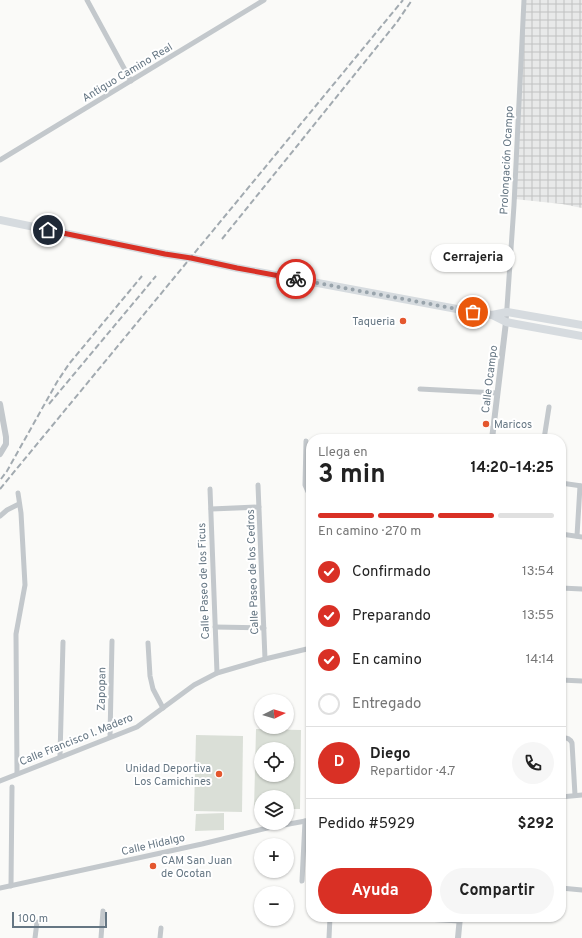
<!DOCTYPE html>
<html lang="es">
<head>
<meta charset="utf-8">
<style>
  body { margin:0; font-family:Overpass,sans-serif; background:#f6f6f6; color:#222; height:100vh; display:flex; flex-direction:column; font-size:15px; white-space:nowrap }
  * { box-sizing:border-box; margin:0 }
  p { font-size:13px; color:#767676 }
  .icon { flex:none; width:22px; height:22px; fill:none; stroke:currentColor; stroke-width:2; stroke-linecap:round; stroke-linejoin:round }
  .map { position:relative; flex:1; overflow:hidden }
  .details { position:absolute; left:306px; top:434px; width:260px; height:488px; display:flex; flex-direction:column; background:#fff; border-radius:16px; box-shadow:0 1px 3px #0004 }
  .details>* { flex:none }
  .needle { width:26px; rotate:85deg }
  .fabs { position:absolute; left:254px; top:694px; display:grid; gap:8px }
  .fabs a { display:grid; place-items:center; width:40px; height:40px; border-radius:50%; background:#fff; box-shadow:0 1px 3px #0004; font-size:20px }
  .scale { position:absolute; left:12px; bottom:10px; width:95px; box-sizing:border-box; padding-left:4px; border:2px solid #657683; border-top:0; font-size:11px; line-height:14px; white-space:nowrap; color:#657683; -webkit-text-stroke:3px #fff; paint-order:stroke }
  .pin { position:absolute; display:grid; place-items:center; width:34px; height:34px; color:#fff; margin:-17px; border:2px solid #fff; border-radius:50%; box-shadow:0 1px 4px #0007 }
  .courier { position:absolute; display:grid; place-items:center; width:40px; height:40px; margin:-20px; border:3px solid #d93025; border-radius:50%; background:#fff; color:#222; box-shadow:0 1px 5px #0007 }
  .bubble { position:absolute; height:28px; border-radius:14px; background:#fff; box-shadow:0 1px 3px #0004; font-size:13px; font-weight:700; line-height:28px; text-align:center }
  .overview em { font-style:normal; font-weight:700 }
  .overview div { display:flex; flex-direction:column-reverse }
  .overview { display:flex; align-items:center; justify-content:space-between; height:68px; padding:0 12px }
  h1 { font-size:26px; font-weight:700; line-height:30px }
  .bar { display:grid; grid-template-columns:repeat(4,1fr); gap:6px 4px; align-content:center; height:48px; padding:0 12px }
  .bar i { height:5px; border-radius:3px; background:#e0e0e0 }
  .bar .selected { background:#d93025 }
  .bar p { grid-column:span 4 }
  .line { display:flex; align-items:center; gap:10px; padding:0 12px; border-top:1px solid #e0e0e0 }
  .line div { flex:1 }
  .round { display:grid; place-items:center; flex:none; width:42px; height:42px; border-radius:21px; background:#f6f6f6 }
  ol { padding:0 12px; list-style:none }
  li { display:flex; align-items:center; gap:12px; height:44px }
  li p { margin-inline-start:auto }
  li .icon { padding:4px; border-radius:50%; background:#d93025; color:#fff; stroke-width:4 }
  li:last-child { color:#767676 }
  li i { width:22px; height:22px; border:2px solid #e0e0e0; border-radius:50% }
  .primary-button { display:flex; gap:8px; margin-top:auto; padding:8px 12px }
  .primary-button a { flex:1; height:46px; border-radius:24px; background:#d93025; color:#fff; font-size:16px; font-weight:700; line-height:46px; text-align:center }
  .primary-button a+a { background:#f6f6f6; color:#222 }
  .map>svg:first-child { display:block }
</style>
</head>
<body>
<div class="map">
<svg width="582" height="938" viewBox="0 0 582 938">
  <defs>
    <pattern id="industrial-grid" width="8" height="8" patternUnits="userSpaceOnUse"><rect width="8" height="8" fill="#e8e9e9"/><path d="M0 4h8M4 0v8" fill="none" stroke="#c0c1c2"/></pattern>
  </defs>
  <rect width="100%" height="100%" fill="#fafaf8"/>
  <path fill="url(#industrial-grid)" d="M524,0H582V208L562,204L514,199Z"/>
  <g fill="#dadfd7" fill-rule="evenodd">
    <path d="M256,729L301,730L300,809H287V797H261V809H254ZM261,749H287V775H261Z"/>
    <path d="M196,735L243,736L242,812L194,811Z"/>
    <path d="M224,813V830L195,831L196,814Z"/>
  </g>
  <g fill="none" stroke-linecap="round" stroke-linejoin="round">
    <g stroke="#c3c8cc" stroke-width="5">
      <path d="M87,0L131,81"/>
      <path d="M0,160L264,0"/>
      <path d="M506,322L514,205L524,0"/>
      <path d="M420,389L497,393"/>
      <path d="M544,439L549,407"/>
      <path d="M306,441L305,485L309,494L311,638"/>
      <path d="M561,483L582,486"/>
      <path d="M258,485L265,659"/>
      <path d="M210,489L217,673"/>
      <path d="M211,509L259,507"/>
      <path d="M0,516L7,510L19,504"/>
      <path d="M561,534L582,537"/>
      <path d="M577,536L580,486"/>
      <path d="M561,588L582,589"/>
      <path d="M215,627L264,628"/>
      <path d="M148,643L150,676L153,689L163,708"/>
      <path d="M561,680L582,681"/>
      <path d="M110,737L112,641"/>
      <path d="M561,737C566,738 570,738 572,743L575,795"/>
      <path d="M60,756L63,642"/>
      <path d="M17,773L16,634L25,585L21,513L18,493"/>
      <path d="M0,781L137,727L194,685L217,673L265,659L311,648"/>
      <path d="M561,797L582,795"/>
      <path d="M302,881L305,821"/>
      <path d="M11,886L12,787"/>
      <path d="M0,888L202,844L267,828L311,820"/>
      <path d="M561,888L582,890"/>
      <path d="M425,917L426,919L460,921"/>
      <path d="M35,938L37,922"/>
      <path d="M101,938L103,911"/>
      <path d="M160,938L161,928"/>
      <path d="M329,938L330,917"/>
    </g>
    <g stroke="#c3c8cc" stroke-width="6">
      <path d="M0,404L6,437V444L0,454"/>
      <path d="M492,439L506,322"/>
      <path d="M458,938L460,917"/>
    </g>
    <g stroke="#d6dbdf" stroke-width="8">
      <path d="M0,220L165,254L191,258L237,268L473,312L492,315L506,322L516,324L582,336"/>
      <path d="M492,315L507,312L582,325"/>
    </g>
    <g stroke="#a2aab0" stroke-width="2" stroke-dasharray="6 3" stroke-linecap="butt">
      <path d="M222,239L397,22L412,0"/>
      <path d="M49,404L156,276"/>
      <path d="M1,479L7,471L57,382L69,364L142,276"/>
      <path d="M0,489L403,0"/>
    </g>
  </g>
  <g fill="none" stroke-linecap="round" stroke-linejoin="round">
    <path stroke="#99a4ac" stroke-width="4" stroke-dasharray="0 7.2" d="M296,279L473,312"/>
    <path stroke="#d93025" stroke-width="5" d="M48,230L165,254L191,258L237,268L296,279"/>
  </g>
  <g fill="#e4572e" stroke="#fff" stroke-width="1.5">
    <circle cx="403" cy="321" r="4"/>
    <circle cx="486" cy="424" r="4"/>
    <circle cx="219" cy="774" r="4"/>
    <circle cx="153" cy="866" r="4"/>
  </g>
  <g text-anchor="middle" stroke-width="4" stroke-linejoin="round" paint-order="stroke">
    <g font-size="11" fill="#657683" stroke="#fff">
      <text transform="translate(127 72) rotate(-31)" y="4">Antiguo Camino Real</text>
      <text transform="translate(506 160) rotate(-87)" y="4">Prolongación Ocampo</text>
      <text transform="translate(489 379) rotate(-83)" y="4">Calle Ocampo</text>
      <text transform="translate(252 572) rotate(-92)" y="4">Calle Paseo de los Cedros</text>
      <text transform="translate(203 581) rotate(-92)" y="4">Calle Paseo de los Ficus</text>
      <text transform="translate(101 689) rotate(-89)" y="4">Zapopan</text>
      <text transform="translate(76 739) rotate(-22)" y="4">Calle Francisco I. Madero</text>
      <text transform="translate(153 844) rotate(-13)" y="4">Calle Hidalgo</text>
    </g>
    <g font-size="11" fill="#657683" stroke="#fff" text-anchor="end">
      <text x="395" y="325">Taqueria</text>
      <text x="494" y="428" text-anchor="start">Maricos</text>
      <text x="211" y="772">Unidad Deportiva<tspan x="211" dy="13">Los Camichines</tspan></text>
      <text x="161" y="864" text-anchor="start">CAM San Juan<tspan x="161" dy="13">de Ocotan</tspan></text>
    </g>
  </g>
</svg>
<div class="fabs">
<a><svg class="needle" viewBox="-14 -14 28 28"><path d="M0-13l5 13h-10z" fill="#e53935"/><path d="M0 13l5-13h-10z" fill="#767676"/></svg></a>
<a><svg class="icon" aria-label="locate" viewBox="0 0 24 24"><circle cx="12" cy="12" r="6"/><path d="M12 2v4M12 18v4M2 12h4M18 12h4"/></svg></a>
<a><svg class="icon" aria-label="layers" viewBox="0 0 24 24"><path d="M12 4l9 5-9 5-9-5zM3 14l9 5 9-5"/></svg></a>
<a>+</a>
<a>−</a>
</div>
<div class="scale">100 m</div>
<div class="pin" style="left:473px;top:312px;background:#ea580c"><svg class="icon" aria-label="bag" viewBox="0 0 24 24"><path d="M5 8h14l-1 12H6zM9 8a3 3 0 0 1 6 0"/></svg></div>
<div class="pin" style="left:48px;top:230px;background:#1f2937"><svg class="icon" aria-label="home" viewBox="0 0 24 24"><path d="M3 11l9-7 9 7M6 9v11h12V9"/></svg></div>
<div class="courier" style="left:296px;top:279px"><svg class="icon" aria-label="bike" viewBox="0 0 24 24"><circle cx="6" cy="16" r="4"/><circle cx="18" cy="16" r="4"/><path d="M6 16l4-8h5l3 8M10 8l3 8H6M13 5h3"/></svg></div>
<div class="bubble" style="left:431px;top:244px;width:84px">Cerrajeria</div>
<section class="details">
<div class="overview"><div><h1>3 min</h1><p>Llega en</p></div><em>14:20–14:25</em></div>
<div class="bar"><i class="selected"></i><i class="selected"></i><i class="selected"></i><i></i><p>En camino · 270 m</p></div>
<ol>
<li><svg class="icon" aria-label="check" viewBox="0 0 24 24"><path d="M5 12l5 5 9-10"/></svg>Confirmado<p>13:54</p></li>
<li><svg class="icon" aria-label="check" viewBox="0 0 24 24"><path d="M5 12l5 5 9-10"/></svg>Preparando<p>13:55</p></li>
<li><svg class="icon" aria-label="check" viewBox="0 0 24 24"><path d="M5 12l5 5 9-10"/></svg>En camino<p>14:14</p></li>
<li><i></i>Entregado</li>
</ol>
<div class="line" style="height:72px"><b class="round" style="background:#d93025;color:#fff">D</b><div><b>Diego</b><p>Repartidor · 4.7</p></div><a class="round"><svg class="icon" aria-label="phone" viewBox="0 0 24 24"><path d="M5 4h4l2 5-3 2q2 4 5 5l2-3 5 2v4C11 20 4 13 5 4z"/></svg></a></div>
<div class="line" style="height:52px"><div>Pedido #5929</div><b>$292</b></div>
<div class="primary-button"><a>Ayuda</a><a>Compartir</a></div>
</section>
</div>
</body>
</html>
